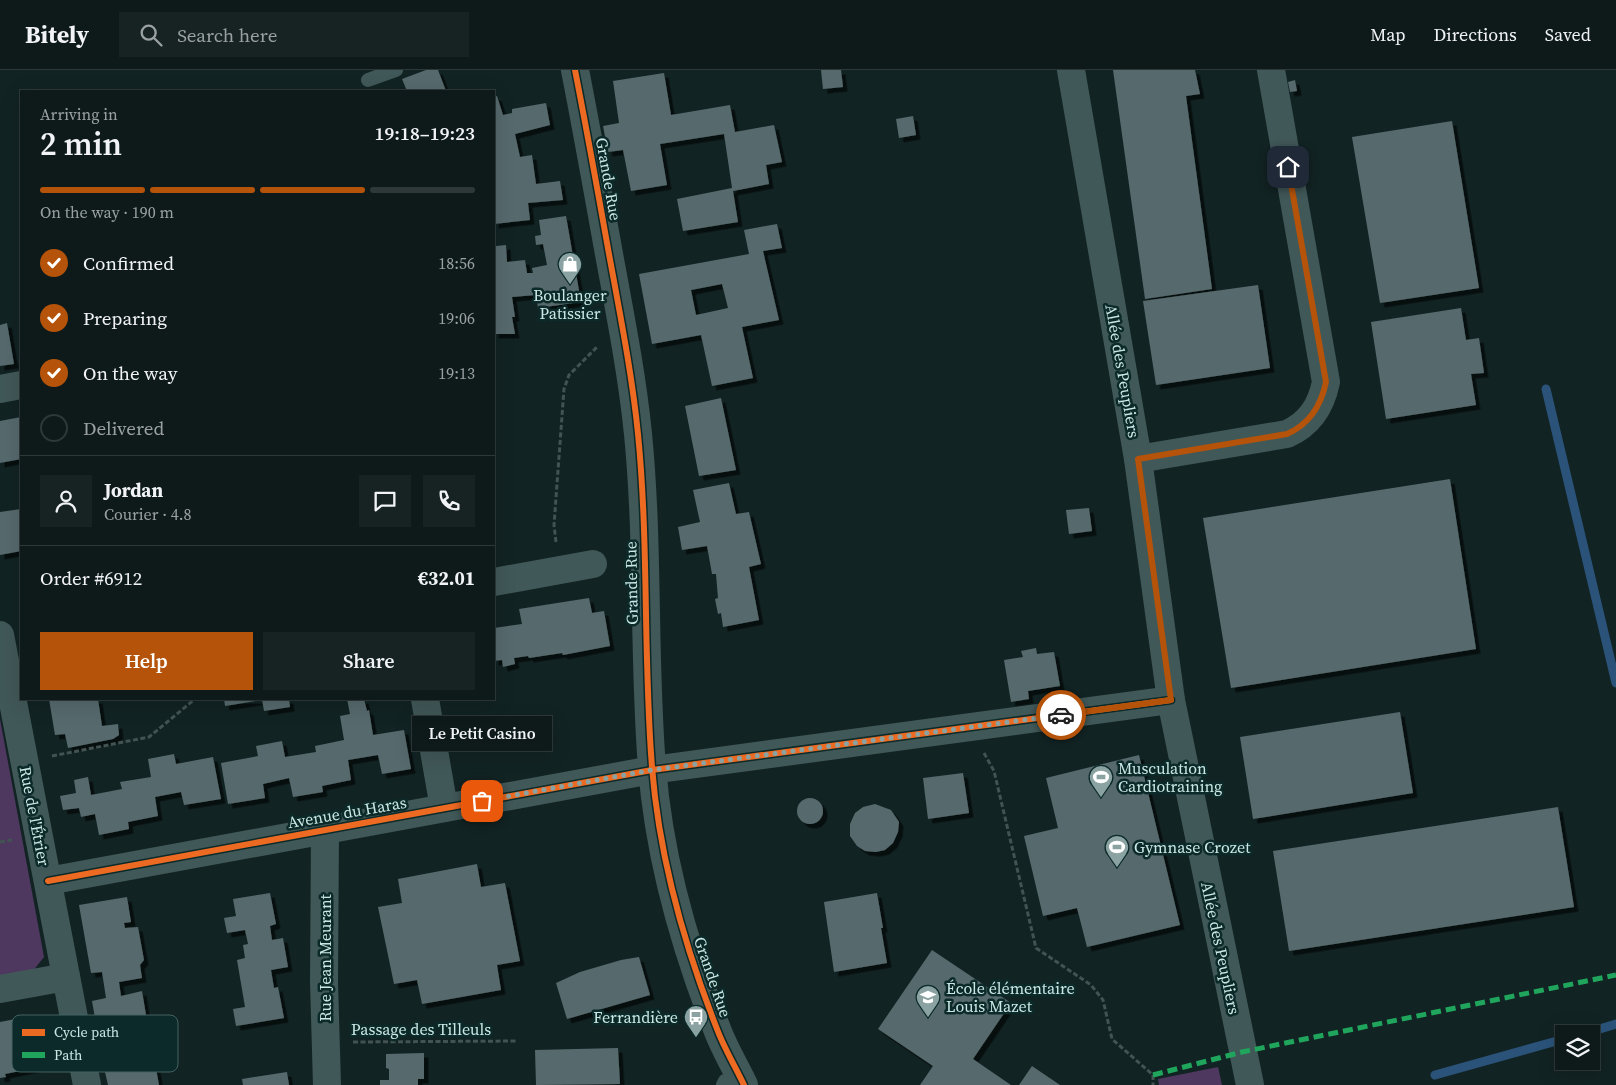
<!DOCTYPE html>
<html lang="en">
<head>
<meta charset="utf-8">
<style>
  body { margin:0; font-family:"Source Serif 4",serif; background:#172323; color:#f1f3f6; height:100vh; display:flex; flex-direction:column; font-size:19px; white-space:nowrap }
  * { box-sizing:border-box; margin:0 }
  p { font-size:16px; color:#9ba1a2 }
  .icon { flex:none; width:28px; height:28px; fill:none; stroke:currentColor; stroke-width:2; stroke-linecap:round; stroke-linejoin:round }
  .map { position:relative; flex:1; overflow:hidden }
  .panel { position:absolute; left:20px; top:20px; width:475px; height:610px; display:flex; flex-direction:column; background:#0e1a1a; border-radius:0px; box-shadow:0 5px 20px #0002,0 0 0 1px #2e3839 }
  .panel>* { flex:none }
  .controls { position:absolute; left:1555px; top:955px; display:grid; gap:10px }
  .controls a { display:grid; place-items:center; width:45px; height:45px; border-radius:0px; background:#0e1a1a; box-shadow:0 5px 20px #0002,0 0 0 1px #2e3839; font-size:25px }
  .pin { position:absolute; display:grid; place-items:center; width:42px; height:42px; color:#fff; margin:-21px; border-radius:10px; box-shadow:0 2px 8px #0006 }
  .courier { position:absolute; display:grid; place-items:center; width:50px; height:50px; margin:-25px; border:4px solid #b45309; border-radius:50%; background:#fff; color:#222; box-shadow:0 1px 6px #0007 }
  .bubble { position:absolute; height:35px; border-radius:0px; background:#0e1a1a; box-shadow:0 5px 20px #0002,0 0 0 1px #2e3839; font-size:16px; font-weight:600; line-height:35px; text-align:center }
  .headline em { font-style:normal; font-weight:600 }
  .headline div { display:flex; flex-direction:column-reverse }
  .headline { display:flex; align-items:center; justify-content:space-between; height:85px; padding:0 20px }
  h1 { font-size:32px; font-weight:600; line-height:38px }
  .bar { display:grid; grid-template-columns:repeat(4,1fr); gap:8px 5px; align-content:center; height:60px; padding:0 20px }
  .bar i { height:6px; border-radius:4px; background:#2e3839 }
  .bar .active { background:#b45309 }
  .bar p { grid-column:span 4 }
  .line { display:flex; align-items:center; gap:12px; padding:0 20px; border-top:1px solid #2e3839 }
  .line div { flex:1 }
  .round { display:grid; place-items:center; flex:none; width:52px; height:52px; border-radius:0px; background:#172323 }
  ol { padding:0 20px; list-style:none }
  li { display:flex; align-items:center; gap:15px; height:55px }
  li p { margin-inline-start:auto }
  li .icon { padding:5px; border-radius:50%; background:#b45309; color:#fff; stroke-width:4 }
  li:last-child { color:#9ba1a2 }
  li i { width:28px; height:28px; border:2px solid #2e3839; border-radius:50% }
  .cta { display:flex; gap:10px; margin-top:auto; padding:10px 20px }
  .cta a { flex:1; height:58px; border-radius:0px; background:#b45309; color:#fff; font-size:20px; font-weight:600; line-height:58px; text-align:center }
  .cta a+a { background:#172323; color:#f1f3f6 }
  header { display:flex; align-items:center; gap:30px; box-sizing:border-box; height:70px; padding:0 25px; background:#0e1a1a; border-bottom:1px solid #2e3839 }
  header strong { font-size:24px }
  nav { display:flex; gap:28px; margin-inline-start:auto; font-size:18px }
  .search { width:350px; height:45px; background:#172323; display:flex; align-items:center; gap:12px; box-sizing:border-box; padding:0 18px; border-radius:0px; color:#9ba1a2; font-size:19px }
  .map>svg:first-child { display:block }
</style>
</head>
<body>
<header>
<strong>Bitely</strong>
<div class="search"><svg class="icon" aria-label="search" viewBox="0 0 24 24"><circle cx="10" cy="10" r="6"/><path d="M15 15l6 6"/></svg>Search here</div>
<nav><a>Map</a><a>Directions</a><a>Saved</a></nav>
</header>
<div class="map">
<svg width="1616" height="1015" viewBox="0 0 1616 1015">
  <defs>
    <filter id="shadow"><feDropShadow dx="4.5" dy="4.5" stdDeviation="0" flood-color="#0009"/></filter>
  </defs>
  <rect width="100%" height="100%" fill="#122323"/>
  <g fill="#4e3860">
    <path d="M0,649L44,887L29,906L0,912Z"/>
    <path d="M1218,997L1222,1015H1159L1158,1009Z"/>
  </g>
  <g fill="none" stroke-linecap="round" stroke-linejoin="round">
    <g stroke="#2b537a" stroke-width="9">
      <path d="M1546,319L1616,613"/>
      <path d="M1583,964L1616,954"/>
      <path d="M1435,1005L1564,969"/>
    </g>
  </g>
  <g fill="#57696c" fill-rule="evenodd" filter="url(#shadow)">
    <path d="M426,0H438L446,21H407L402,9Z"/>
    <path d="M821,0H841L843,17L823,19Z"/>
    <path d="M1113,0H1195L1200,24L1186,26L1212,219L1145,229Z"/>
    <path d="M664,3L671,45L730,35L735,62L774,55L782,92L766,95L769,114L733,121L738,152L683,161L677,129L732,118L724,64L660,74L667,115L631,121L623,80L608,82L603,56L619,53L613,11Z"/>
    <path d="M1295,10L1297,21L1290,22L1288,12Z"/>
    <path d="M497,26L503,45L512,43V39L546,33L550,55L515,64L520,87L532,85L536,114L560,111L563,130L528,133L530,150L494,154V92H496L494,80V27Z"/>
    <path d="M913,46L916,65L899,68L896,49Z"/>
    <path d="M1452,51L1479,218L1380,233L1352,67Z"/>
    <path d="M566,146L581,232L538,238L536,225L512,227L515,247H512L515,264H494V178H496V176L506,175L507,192L525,190L527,203H533L532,198L547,195L543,174L536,175L535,166L541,165L539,150Z"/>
    <path d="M777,154L782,178L763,181L779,250L742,257L753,308L712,316L701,265L652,274L639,204L749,184L744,160ZM722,214L728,238L696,245L691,220Z"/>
    <path d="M1258,215L1270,298L1156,315L1143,231Z"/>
    <path d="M1461,238L1466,270L1479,268L1484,303L1471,304L1476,335L1386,349L1371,252Z"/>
    <path d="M7,253L14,294L0,296V255Z"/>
    <path d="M721,328L736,400L699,406L685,336Z"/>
    <path d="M21,347V389L0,393V351Z"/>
    <path d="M1450,409L1476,579L1231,618L1203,448Z"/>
    <path d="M729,413L736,444L749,442L761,494L749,497L759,550L723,557L721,543L718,544L715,529L718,528L716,504H712L707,476L682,480L678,457L700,452L693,420Z"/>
    <path d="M1089,438L1092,461L1069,464L1066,440Z"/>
    <path d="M21,439V481L0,485V442Z"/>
    <path d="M589,528L592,543L604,541L610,576L563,585L562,583L529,588L528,586L514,588L515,594L503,597L502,590L494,591V558L522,554L519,539Z"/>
    <path d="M1036,578L1037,584L1054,582L1060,616L1028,621L1029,629L1011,632L1004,590L1023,587L1021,581Z"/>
    <path d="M49,629H98L102,656L118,654L119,665L113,669L68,678L65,664L55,665Z"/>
    <path d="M224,629H262V630L225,636Z"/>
    <path d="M262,629H289L290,637L264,641Z"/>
    <path d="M347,629H364L367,641L369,640L373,665L404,660L411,699L382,704L378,685L348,690L351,710L322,716L323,722L293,727L289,708L263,714L265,728L228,734L221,693L258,686L256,676L282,671L285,687L316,682L315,676L344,670L340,646L350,644Z"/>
    <path d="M1400,642L1413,723L1253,749L1240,667Z"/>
    <path d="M174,684L176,694L213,687L221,729L184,735L181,722L155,727L158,746L128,752L129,759L99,765L95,744L81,747L79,738L63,740L60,726L76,723L74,710L88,707L91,725L122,719L120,712L151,707L148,689Z"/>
    <path d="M1139,685L1180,855L1087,877L1077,838L1043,846L1024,766L1058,758L1046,708Z"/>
    <path d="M963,703L969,743L928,749L923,708Z"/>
    <circle cx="810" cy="741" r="13"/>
    <path d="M875,734L891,740L899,752L898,762L893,773L885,780L876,782L865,781L857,776L850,766V754L855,743L863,737Z"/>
    <path d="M1558,737L1574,837L1289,881L1273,781Z"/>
    <path d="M477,794L481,817L505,813L520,891L497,895L501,920L422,934L417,910L394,914L378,837L402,833L398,809Z"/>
    <path d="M270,823L276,854L270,856L272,870L283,868L288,897L271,900L274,918L278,917L284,948L236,956L233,939L245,937L237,890L245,888L243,875L248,874L245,860L227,863L224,848L236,846L233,829Z"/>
    <path d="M877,823L883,858H881L887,893L834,902L824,832Z"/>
    <path d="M127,827L131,852L124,853L125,858L138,857L144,890L140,895L142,908L119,912L121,926L142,921L148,957L98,965L92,931L106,928L102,902L91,903L79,835Z"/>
    <path d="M932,880L1011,933L973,989L1011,1015H920L933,996L878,959Z"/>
    <path d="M639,887L650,925L567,949L556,913L580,902L621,890Z"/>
    <path d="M37,945L45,996L5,1004L6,1007L0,1008V952Z"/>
    <path d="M618,978L620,1014L536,1015L535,980Z"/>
    <path d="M148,981L150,994L155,993L159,1015H108L105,1002L117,1000L115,986Z"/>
    <path d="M424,983V1009H418V1015H380V1010H389V999L386,998V984Z"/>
    <path d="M1032,996L1060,1015H1019Z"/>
    <path d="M287,1002L289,1015H243L242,1009Z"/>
  </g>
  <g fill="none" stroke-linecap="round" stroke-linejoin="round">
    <g stroke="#425352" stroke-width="3" stroke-dasharray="5 2.5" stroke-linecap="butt">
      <path d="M556,472L554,455L564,319L569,305L597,277"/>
      <path d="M984,683L994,701L1036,878L1091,915L1103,930L1112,969L1153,1005V1015"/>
      <path d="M52,686L149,667L195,629"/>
      <path d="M0,772L12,770"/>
      <path d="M353,972L517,971"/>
    </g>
    <g stroke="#415858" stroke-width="14">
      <path d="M368,10L396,0"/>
      <path d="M723,1015L725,1011L740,1006"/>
    </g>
    <g stroke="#415858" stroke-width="28">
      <path d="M575,0C587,61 598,123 609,184C620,244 632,304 638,364C649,475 643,586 652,697C659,787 684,875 717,959C724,978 735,996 744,1015"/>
      <path d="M1071,0L1138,389L1171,630L1250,1015"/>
      <path d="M0,319L21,315"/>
      <path d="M1138,389L1287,364C1310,354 1321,336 1326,312L1271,0"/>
      <path d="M494,512L593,494"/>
      <path d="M0,565L87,1015"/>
      <path d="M425,629L444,738"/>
      <path d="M325,760L324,912L327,1015"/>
      <path d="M48,811L652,700L1171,630"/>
      <path d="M0,919L66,907"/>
    </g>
    <path stroke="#20a55d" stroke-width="5" stroke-dasharray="10 5" stroke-linecap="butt" d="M1153,1005L1242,982L1616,905"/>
    <g stroke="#0b2a29" stroke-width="9">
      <g id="cycleway">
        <path d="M575,0C587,61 598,123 609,184C620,244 632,304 638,364C649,475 643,586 652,697C659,787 684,875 717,959C724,978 735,996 744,1015"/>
        <path d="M48,811L652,700L1171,630"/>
      </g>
    </g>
    <use href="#cycleway" stroke="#ed6a23" stroke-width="6"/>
  </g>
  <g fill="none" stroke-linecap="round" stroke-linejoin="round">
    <path stroke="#8aa3a2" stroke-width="5" stroke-dasharray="0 9" d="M482,731L652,700L1061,645"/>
    <path stroke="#b45309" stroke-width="6" d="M1061,645L1171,630L1138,389L1287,364C1310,354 1321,336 1326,312L1288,97"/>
  </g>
  <defs>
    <g id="shop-pin" transform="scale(1.25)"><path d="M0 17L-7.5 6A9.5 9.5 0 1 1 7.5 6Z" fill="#8aa3a2" stroke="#0b2a29"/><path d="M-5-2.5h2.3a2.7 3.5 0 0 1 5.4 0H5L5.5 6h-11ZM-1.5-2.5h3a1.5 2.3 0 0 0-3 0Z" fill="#fff"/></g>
    <g id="stadium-pin" transform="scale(1.25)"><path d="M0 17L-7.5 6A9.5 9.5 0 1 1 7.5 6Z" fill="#8aa3a2" stroke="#0b2a29"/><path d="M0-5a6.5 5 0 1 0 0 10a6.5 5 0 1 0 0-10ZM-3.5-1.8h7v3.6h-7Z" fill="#fff"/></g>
    <g id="school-pin" transform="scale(1.25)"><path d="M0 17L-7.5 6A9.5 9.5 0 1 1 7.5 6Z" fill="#8aa3a2" stroke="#0b2a29"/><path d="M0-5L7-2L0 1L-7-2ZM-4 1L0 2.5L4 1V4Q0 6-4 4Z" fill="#fff"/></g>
    <g id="bus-pin" transform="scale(1.25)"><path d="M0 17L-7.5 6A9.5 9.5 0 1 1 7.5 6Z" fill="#8aa3a2" stroke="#0b2a29"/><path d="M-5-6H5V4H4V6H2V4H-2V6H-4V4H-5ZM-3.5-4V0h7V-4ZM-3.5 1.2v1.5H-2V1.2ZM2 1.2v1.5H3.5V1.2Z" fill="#fff"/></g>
  </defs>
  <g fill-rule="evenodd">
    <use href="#shop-pin" x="570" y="194"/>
    <use href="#stadium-pin" x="1101" y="707"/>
    <use href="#stadium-pin" x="1117" y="777"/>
    <use href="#school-pin" x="928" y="927"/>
    <use href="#bus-pin" x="696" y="947"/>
  </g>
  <g text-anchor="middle" stroke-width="5" stroke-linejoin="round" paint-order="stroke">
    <g font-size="16" fill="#cbe8e6" stroke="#0b2a29">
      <text transform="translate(609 109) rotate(80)" y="6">Grande Rue</text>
      <text transform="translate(1123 301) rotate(80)" y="6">Allée des Peupliers</text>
      <text transform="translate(631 513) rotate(-91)" y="6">Grande Rue</text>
      <text transform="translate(347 742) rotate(-10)" y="6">Avenue du Haras</text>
      <text transform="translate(35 746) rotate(79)" y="6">Rue de l'Étrier</text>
      <text transform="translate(1221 878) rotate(78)" y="6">Allée des Peupliers</text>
      <text transform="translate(325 888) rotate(-90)" y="6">Rue Jean Meurant</text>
      <text transform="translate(713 907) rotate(71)" y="6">Grande Rue</text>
      <text x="421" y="965">Passage des Tilleuls</text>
    </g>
    <g font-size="16" fill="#cbe8e6" stroke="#0b2a29" text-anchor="start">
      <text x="570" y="231" text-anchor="middle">Boulanger<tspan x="570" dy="18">Patissier</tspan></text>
      <text x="1118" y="704">Musculation<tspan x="1118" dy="18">Cardiotraining</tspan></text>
      <text x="1134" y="783">Gymnase Crozet</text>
      <text x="946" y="924">École élémentaire<tspan x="946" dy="18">Louis Mazet</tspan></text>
      <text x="678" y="953" text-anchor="end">Ferrandière</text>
    </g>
  </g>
  <rect x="12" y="945" width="166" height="57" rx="8" fill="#0b2a29" stroke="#456362" stroke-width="1"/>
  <rect x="22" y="959" width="23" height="7" fill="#ed6a23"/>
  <rect x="22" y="982" width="23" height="6" fill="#20a55d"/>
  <g font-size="14" fill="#cbe8e6">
    <text x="54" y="967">Cycle path</text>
    <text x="54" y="990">Path</text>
  </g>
</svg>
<div class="controls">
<a><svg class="icon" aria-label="layers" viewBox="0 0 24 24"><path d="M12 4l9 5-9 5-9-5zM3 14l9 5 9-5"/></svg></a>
</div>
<div class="pin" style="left:482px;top:731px;background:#ea580c"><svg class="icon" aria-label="bag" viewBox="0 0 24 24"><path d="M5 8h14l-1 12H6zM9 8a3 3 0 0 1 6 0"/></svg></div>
<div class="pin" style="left:1288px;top:97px;background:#1f2937"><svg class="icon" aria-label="home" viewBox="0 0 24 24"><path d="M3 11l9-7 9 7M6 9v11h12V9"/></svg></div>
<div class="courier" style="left:1061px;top:645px"><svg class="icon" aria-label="car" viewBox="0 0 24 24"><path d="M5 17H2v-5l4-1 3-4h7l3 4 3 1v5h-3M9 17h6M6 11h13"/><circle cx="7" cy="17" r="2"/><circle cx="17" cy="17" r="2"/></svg></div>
<div class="bubble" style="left:412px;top:646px;width:140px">Le Petit Casino</div>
<section class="panel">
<div class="headline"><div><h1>2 min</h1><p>Arriving in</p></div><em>19:18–19:23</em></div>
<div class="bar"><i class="active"></i><i class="active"></i><i class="active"></i><i></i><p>On the way · 190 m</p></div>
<ol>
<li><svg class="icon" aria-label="check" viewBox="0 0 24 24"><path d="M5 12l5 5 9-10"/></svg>Confirmed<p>18:56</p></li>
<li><svg class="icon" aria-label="check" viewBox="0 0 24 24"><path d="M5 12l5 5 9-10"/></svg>Preparing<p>19:06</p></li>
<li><svg class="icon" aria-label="check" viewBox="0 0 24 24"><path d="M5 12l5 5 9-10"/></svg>On the way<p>19:13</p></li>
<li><i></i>Delivered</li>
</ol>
<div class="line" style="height:90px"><a class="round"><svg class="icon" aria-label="person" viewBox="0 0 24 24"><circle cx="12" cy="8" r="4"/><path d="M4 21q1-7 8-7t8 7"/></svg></a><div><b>Jordan</b><p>Courier · 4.8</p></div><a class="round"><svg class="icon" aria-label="chat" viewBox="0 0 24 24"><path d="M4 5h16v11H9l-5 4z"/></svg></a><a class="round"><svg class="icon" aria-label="phone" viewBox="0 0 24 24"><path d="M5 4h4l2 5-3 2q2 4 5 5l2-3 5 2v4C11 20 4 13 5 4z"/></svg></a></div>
<div class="line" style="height:65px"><div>Order #6912</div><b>€32.01</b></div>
<div class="cta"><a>Help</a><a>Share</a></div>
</section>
</div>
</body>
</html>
